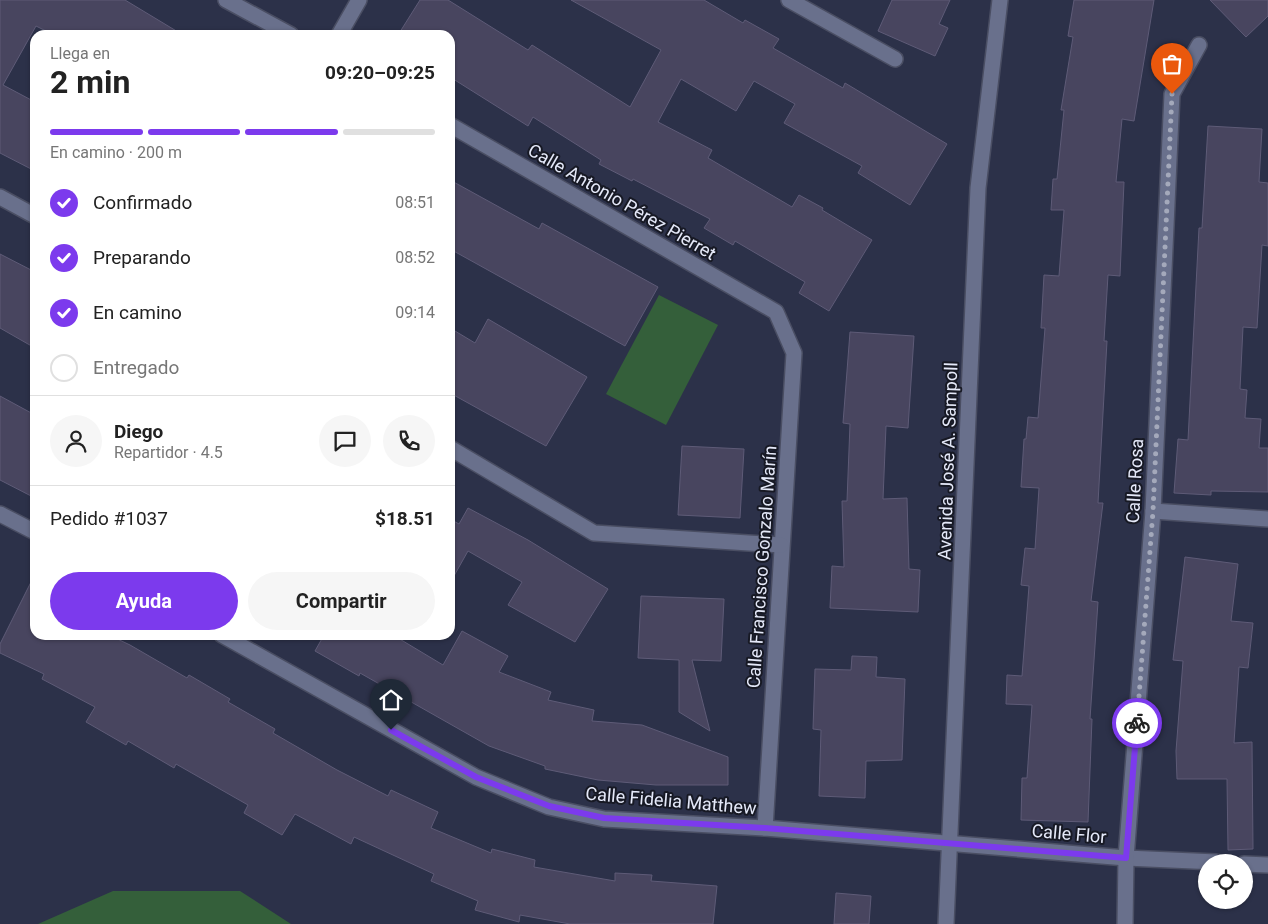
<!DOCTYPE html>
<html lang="es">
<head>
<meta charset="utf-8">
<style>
  body { margin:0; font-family:Roboto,sans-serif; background:#f6f6f6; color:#222; height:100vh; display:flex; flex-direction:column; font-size:19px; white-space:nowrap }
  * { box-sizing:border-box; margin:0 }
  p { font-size:16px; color:#767676 }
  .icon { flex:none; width:28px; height:28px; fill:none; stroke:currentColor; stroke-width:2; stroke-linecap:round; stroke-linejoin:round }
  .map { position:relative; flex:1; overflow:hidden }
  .side { position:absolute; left:30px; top:30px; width:425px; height:610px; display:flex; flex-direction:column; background:#fff; border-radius:15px; box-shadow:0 1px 4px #0004 }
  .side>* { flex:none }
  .fabs { position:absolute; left:1198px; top:854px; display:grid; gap:10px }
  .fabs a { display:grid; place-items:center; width:55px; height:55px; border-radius:50%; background:#fff; box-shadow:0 1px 4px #0004; font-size:25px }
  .pin { position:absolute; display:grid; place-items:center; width:42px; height:42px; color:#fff; margin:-51px -21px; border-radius:50% 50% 50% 0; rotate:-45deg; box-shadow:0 0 5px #0007 }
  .pin .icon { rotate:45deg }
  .courier { position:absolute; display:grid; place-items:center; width:50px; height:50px; margin:-25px; border:4px solid #7c3aed; border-radius:50%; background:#fff; color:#222; box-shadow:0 1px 6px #0007 }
  .overview em { font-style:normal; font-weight:700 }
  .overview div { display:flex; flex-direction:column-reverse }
  .overview { display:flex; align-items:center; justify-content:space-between; height:85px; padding:0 20px }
  h1 { font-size:32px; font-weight:700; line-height:38px }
  .bar { display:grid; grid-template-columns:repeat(4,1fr); gap:8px 5px; align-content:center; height:60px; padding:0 20px }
  .bar i { height:6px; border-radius:4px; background:#e0e0e0 }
  .bar .current { background:#7c3aed }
  .bar p { grid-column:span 4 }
  .line { display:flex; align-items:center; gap:12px; padding:0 20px; border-top:1px solid #e0e0e0 }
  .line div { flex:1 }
  .round { display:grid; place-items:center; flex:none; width:52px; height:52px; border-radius:26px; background:#f6f6f6 }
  ol { padding:0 20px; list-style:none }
  li { display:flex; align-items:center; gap:15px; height:55px }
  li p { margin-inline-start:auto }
  li .icon { padding:5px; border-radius:50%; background:#7c3aed; color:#fff; stroke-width:4 }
  li:last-child { color:#767676 }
  li i { width:28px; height:28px; border:2px solid #e0e0e0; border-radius:50% }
  .action { display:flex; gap:10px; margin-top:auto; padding:10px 20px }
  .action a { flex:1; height:58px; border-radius:30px; background:#7c3aed; color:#fff; font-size:20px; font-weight:700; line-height:58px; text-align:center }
  .action a+a { background:#f6f6f6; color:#222 }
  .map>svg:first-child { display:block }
</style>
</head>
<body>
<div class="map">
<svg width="1268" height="924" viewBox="0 0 1268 924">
  <rect width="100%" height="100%" fill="#2c3149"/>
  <g fill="#345f3a">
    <path d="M659,295L718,325L666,425L606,394Z"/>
    <path d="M113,891H240L291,924H38Z"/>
  </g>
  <g fill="#48455f" stroke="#5e5b77">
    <path d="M0,0H125L183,35H54L36,26L3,85L35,102V171L0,153Z"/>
    <path d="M420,0H448L528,50L532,45L630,107L661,50L571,0H704L743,23L745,20L779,39L773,48L843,88L845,83L947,144L910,205L858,173L862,166L784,123L795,104L754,81L736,111L681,79L658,122L712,150L708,158L792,207L799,195L823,208L822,210L872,240L829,311L799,293L805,282L735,241L733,245L704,228L710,219L633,179L632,181L599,164L601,160L533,117L528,126L450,77V35H398Z"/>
    <path d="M892,0H950L939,24L948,28L935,56L878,31Z"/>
    <path d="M1074,0H1154L1134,121L1122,119L1116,182H1124L1120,276L1108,275L1104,341H1107L1098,503H1103L1091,601L1098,602L1090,719H1092L1088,822L1021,820L1022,778H1027L1032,705L1006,704L1007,675L1022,676L1029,586L1021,585L1025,548L1035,549L1039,488L1021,487L1024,439H1026L1028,417L1038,418L1045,328H1041L1044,275L1059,276L1064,210H1051L1053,179H1057L1064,110H1061L1073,37L1068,36Z"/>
    <path d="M1210,0H1268V16L1246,37Z"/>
    <path d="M1208,126L1262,129L1259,182L1268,183V246L1262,245L1257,328L1243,327L1240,389L1247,390L1245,418L1261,419L1259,448H1268V492L1211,491V495L1174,493L1178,439L1188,440L1199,228H1202Z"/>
    <path d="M450,180L539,229L542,223L658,287L625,346L450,249Z"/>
    <path d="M0,254L35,272V348L0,328Z"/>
    <path d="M488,319L587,377L546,446L450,393V328L475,343Z"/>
    <path d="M850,332L914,336L908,428L886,426L883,499L907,498L909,569L920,570L918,612L830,608L832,566L844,567L842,501H847L850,424L843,423Z"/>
    <path d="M0,396L35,415V498L0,480Z"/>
    <path d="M682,446L744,449L740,518L678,515Z"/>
    <path d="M468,508L528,540L608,589L575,642L508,605L522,582L468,551L450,583V519L459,524Z"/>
    <path d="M1185,557L1238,564L1231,621L1253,623L1248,668L1239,667L1234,743L1252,742L1253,849L1228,850L1227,779H1177L1176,751L1183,661L1173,660Z"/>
    <path d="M35,574V635H109L130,645L187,678L189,675L230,699L228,702L275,729L273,733L337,770L388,796L391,790L438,812L431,828L491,853L492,849L535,860L534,867L615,881V873L652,875L651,881L717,886L713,924H570L520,915L519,922L475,910L478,901L431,881L434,874L354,837L351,844L295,814L282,835L244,813L248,805L176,764L174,768L128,741L126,745L86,722L95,707L42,679L44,674L0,653V644Z"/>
    <path d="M641,596L724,599L721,661L692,660L710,731L679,712V660L638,658Z"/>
    <path d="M462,631L508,656L499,672L551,692L548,700L594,710L592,721L642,725L728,757V785H656L598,780L545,769V766L489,746L360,673L359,676L315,651L324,635H393L443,665Z"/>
    <path d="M852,656L877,657L876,677L905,679L902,760L866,761L865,798L819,796L821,730L813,729L815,669L851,670Z"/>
    <path d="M836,893L871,896L869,924H834Z"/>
  </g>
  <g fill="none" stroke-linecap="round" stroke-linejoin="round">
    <g stroke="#4a4e63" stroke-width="18">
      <g id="street">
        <path d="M226,0L291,35"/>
        <path d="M789,0L895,59"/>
        <path d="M339,35L359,0"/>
        <path d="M450,125L776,312L794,353L765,828"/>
        <path d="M0,197L35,216"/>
        <path d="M450,448L594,533L781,545"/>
        <path d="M1153,511L1268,519"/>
        <path d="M0,514L35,532"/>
        <path d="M222,635L476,777L549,807L604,819L765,828L1126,858L1216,862"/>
        <path d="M1244,864L1268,865"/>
        <path d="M1125,924L1126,858L1153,511L1172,94L1199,45"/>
      </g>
    </g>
    <g stroke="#4a4e63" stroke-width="18">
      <path id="secondary" d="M946,924L978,188L1000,0"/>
    </g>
    <use href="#street" stroke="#69708c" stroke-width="15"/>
    <use href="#secondary" stroke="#69708c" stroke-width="15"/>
  </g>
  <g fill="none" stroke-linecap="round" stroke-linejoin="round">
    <path stroke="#a4a9bb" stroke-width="5" stroke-dasharray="0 9" d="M1137,723L1153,511L1172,94"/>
    <path stroke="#7c3aed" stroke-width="6" d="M391,730L476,777L549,806L604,818L765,828L1126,858L1137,723"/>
  </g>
  <g text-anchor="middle" stroke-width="4" stroke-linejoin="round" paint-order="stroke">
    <g font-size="18" fill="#e5e9f9" stroke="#171924">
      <text transform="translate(622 202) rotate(30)" y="6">Calle Antonio Pérez Pierret</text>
      <text transform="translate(948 461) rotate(-88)" y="6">Avenida José A. Sampoll</text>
      <text transform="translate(1135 481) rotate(-87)" y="6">Calle Rosa</text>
      <text transform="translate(762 567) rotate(-86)" y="6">Calle Francisco Gonzalo Marín</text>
      <text transform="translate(671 801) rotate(5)" y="6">Calle Fidelia Matthew</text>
      <text transform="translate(1069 834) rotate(5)" y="6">Calle Flor</text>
    </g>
  </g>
</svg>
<div class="fabs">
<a><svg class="icon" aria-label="locate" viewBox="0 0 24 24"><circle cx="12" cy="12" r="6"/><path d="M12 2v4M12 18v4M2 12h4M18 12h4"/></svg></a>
</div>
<div class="pin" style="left:1172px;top:94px;background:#ea580c"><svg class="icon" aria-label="bag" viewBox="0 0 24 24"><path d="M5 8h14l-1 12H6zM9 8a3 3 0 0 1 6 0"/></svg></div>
<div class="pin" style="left:391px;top:730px;background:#1f2937"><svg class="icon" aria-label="home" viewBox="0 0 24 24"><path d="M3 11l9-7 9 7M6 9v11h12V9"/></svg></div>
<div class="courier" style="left:1137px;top:723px"><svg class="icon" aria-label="bike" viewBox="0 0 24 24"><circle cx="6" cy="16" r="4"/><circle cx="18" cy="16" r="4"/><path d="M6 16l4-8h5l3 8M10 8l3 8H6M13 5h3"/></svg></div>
<section class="side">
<div class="overview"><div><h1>2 min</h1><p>Llega en</p></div><em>09:20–09:25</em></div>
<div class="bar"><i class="current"></i><i class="current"></i><i class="current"></i><i></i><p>En camino · 200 m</p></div>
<ol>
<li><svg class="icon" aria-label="check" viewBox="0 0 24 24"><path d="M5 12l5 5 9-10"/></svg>Confirmado<p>08:51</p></li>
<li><svg class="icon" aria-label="check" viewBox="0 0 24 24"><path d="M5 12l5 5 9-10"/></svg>Preparando<p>08:52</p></li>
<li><svg class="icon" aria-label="check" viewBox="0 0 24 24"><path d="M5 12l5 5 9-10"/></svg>En camino<p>09:14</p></li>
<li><i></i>Entregado</li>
</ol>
<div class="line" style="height:90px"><a class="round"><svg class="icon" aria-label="person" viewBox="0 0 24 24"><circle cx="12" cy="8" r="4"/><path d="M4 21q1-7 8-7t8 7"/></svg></a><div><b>Diego</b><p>Repartidor · 4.5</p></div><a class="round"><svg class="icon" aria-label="chat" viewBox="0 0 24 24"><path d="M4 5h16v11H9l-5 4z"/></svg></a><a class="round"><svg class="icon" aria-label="phone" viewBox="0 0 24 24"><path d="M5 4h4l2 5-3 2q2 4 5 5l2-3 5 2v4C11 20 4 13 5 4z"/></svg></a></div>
<div class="line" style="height:65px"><div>Pedido #1037</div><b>$18.51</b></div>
<div class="action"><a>Ayuda</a><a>Compartir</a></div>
</section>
</div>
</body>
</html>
